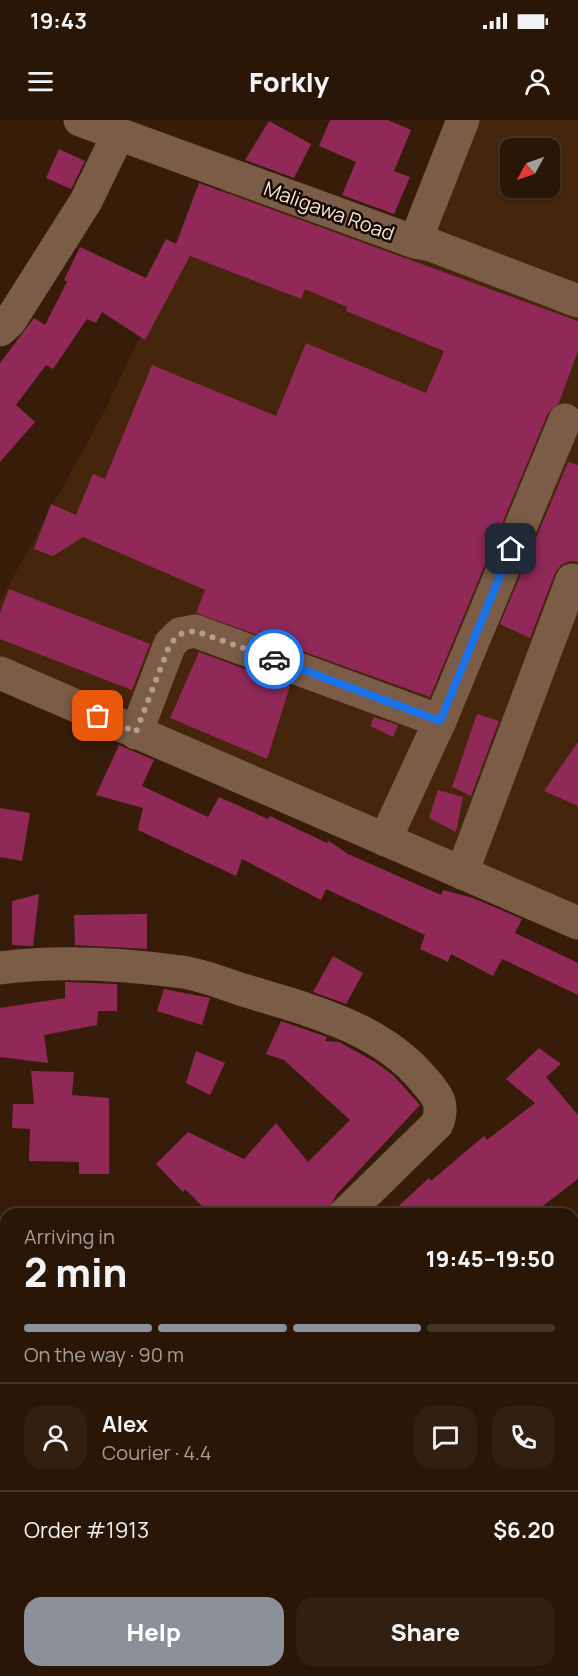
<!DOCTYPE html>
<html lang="en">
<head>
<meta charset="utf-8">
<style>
  body { margin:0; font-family:Manrope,sans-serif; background:#311f11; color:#f1f3f6; height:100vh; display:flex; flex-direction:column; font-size:22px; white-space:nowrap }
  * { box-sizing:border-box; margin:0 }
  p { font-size:20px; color:#a59f9b }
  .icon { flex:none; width:33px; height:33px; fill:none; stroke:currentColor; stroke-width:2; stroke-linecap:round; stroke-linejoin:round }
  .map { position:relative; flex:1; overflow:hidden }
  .panel { position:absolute; left:0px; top:1088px; width:579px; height:470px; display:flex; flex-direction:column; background:#291607; border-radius:18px 18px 0 0; box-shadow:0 2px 4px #0004,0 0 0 2px #453528 }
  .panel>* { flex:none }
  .needle { width:39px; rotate:230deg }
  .fabs { position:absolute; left:500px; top:18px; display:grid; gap:12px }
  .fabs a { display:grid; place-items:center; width:60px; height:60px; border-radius:12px; background:#291607; box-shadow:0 2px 4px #0004,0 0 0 2px #453528; font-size:30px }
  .pin { position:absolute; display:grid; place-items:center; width:51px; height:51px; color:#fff; margin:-26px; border-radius:12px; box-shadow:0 3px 9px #0006 }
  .courier { position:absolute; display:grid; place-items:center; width:60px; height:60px; margin:-30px; border:4px solid #1a73e8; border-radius:50%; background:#fff; color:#222; box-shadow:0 2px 8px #0007 }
  .head em { font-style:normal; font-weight:800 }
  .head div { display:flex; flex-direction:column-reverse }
  .head { display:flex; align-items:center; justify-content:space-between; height:102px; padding:0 24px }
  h1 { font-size:39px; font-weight:800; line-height:45px }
  .bar { display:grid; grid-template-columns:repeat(4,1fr); gap:9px 6px; align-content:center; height:72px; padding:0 24px }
  .bar i { height:8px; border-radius:4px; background:#453528 }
  .bar .on { background:#8c9099 }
  .bar p { grid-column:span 4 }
  .line { display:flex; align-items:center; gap:15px; padding:0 24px; border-top:2px solid #453528 }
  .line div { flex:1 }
  .round { display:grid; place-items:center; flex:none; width:63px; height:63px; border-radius:18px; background:#311f11 }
  .primary-button { display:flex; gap:12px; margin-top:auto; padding:12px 24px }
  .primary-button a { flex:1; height:69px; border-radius:18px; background:#8c9099; color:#fff; font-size:24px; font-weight:800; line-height:69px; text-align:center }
  .primary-button a+a { background:#311f11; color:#f1f3f6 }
  .status { display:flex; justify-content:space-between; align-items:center; height:42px; padding:0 30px; background:#291607; direction:ltr }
  .status svg { height:16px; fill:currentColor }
  header { display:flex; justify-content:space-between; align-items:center; height:78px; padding:0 24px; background:#291607; font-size:27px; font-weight:800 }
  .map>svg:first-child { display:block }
</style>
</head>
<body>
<div class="status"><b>19:43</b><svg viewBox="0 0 49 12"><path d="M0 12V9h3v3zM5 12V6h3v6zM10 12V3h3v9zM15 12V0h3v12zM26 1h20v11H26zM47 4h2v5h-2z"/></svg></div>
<header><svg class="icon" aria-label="menu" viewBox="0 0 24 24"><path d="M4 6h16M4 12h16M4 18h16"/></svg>Forkly<svg class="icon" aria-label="person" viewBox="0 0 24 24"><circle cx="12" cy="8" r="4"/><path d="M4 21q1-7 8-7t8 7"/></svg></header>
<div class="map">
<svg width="578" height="1556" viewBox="0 0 578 1556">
  <rect width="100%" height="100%" fill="#371d09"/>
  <path fill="#45250c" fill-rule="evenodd" d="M477,0H578V799L0,538V481L104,292L204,81L223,70L434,118ZM510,28H549V68H510Z"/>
  <g fill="#912958">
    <path d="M330,0H388L411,10L394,51L410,57L394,94L342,75L356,42L319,26Z"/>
    <path d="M269,1L311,24L294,58L245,40Z"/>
    <path d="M59,29L85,41L71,69L46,58Z"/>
    <path d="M199,63L578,201V231L559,283L548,293L430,577L196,493L205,470L83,417L53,436L34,429L51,384L76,395L93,354L105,359L152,245L276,296L306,223L426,273L444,231L346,191L347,187L305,169L301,179L190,136L145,220L102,192L96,203L87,199L53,249L46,245L16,285L35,302L0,342V243L34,198L45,205L67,162L64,160L80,127L146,158L166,119L176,124Z"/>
    <path d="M568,342L578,345V442L570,441L561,445L555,453L530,518L500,504Z"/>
    <path d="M9,469L150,524L132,570L0,519V493Z"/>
    <path d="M199,532L290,566L267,639L170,598Z"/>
    <path d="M477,594L499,601L471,676L452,667Z"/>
    <path d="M374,597L398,605L393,617L370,606Z"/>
    <path d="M578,622V686L544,671Z"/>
    <path d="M119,625L154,640L142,666L208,697L219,677L268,699L270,696L327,723L329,721L348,734L441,775L443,770L473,778L522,799L515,813L578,843V875L502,839L493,856L451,834L448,842L420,829L425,815L326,769L321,780L242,739L236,756L138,710L143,688L96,675Z"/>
    <path d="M438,670L463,677L456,712L429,698Z"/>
    <path d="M0,688L30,693L22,741L0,737Z"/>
    <path d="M39,774L33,826L12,825V781Z"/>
    <path d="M147,794V829L75,825L74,795Z"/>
    <path d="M333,836L363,853L346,884L313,872Z"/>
    <path d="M65,862L117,864V891H98L97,905L44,915L48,943L0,937V888L65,878Z"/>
    <path d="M164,869L210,878L202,905L157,891Z"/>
    <path d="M281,901L327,917L325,921L339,922L375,942L393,955L420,985L336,1075L327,1094H210L185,1069L183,1072L156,1044L188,1012L244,1039L276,1003L308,1042L350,1000L284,940L266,934Z"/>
    <path d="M539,928L561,944L546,957L578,995V1059L532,1094H390L429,1058L431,1061L484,1016L487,1020L535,983L506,959Z"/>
    <path d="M196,931L225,943L210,975L186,963Z"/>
    <path d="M31,951L74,952L72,975L109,978V1054H79V1042L29,1041L30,1009L12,1008L13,984H34Z"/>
  </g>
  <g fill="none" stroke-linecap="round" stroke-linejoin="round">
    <g stroke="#7a5c47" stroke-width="33">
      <path d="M80,0L415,122L431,125L578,181"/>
      <path d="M415,122L463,0"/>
      <path d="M0,210L10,201L86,81L118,15"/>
      <path d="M0,553L578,803"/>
      <path d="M136,613L170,524L180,514L195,511L440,601"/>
      <path d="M385,720L440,601L565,300"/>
      <path d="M462,753L572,460"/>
      <path d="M0,848C60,840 123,844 182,852C203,855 224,864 243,870C308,890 379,906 424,960C437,975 445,984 437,1004L345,1094"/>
      <path d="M573,1225L578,1227"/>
      <path d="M573,1411L578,1413"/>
      <path d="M573,1542L578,1530"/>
      <path d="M266,1556L267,1551"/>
    </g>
    <g stroke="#7d7928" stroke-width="33">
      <path d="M0,1389L6,1392"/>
      <path d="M428,1551L441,1556"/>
    </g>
  </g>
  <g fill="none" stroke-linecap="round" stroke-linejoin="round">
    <path stroke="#b29d8e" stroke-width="6" stroke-dasharray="0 10.8" d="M98,596L136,612L170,524L180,514L195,511L274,539"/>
    <path stroke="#1a73e8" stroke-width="8" d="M274,539L440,601L511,429"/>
  </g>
  <g text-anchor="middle" stroke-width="5" stroke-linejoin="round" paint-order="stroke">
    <g font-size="20" fill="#f4e2d6" stroke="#160b04">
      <text transform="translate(329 91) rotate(20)" y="7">Maligawa Road</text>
    </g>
  </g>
</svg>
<div class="fabs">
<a><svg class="needle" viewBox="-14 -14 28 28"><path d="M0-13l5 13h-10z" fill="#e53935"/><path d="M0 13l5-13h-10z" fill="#a59f9b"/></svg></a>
</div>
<div class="pin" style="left:98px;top:596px;background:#ea580c"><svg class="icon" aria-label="bag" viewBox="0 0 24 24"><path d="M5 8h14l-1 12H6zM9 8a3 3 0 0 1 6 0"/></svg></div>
<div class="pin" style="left:511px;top:429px;background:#1f2937"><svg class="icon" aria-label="home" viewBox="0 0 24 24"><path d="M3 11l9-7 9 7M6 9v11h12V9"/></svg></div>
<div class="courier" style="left:274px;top:539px"><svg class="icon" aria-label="car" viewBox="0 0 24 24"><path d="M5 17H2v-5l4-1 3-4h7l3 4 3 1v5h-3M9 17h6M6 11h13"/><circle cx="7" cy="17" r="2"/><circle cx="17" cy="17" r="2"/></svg></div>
<section class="panel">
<div class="head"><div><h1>2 min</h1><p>Arriving in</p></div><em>19:45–19:50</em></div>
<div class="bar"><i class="on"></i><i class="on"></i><i class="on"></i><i></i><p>On the way · 90 m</p></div>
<div class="line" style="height:108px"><a class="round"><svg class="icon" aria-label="person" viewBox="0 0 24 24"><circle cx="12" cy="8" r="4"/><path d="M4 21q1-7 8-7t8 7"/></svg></a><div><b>Alex</b><p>Courier · 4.4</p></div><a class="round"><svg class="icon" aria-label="chat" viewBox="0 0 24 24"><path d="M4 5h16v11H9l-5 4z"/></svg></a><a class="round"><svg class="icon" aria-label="phone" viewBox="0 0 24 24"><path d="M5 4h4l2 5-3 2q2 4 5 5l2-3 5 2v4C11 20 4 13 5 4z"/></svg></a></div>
<div class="line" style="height:78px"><div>Order #1913</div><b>$6.20</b></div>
<div class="primary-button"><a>Help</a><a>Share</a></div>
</section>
</div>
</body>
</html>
